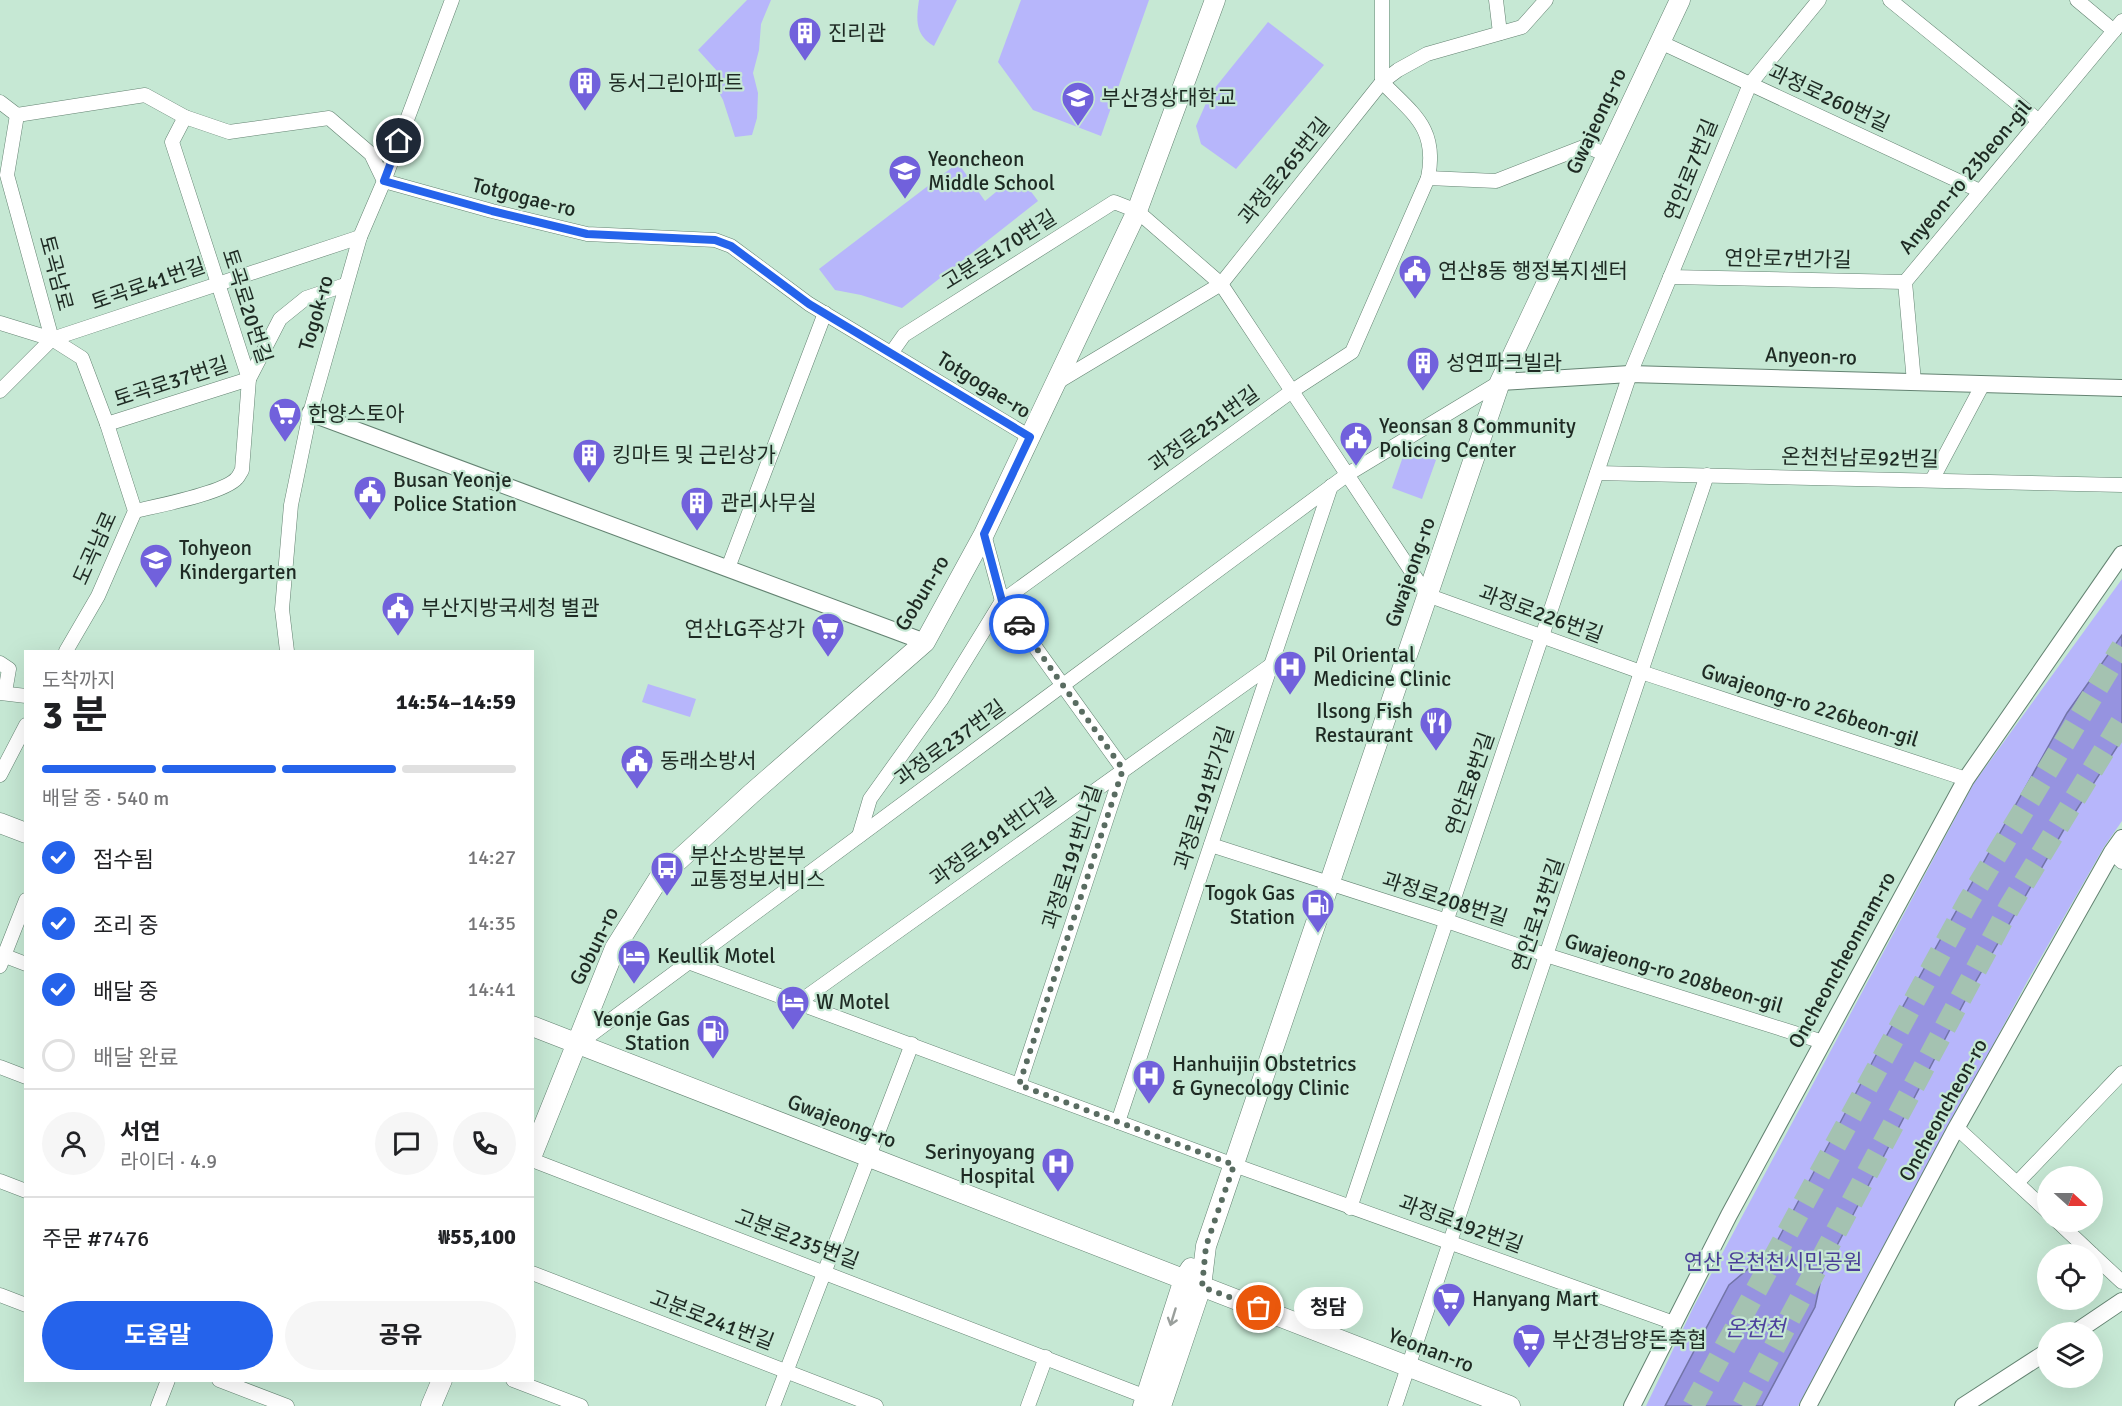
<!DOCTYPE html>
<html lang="ko">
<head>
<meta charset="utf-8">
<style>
  body { margin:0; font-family:Signika,"Noto Sans KR",sans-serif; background:#f6f6f6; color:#202124; height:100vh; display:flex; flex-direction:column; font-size:22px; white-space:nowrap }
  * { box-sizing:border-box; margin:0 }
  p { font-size:20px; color:#757577 }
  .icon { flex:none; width:33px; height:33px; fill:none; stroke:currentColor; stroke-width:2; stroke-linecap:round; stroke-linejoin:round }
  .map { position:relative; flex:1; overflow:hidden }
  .panel { position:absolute; left:24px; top:650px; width:510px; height:732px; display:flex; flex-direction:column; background:#fff; border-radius:0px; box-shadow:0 6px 24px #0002 }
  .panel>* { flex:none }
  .needle { width:39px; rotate:111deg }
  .controls { position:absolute; left:2037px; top:1166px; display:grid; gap:12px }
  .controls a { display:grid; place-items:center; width:66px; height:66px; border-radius:50%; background:#fff; box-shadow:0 6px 24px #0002; font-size:30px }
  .pin { position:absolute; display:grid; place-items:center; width:51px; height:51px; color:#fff; margin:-26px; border:3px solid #fff; border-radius:50%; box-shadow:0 2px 6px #0007 }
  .courier { position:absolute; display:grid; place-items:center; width:60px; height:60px; margin:-30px; border:4px solid #2563eb; border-radius:50%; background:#fff; color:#222; box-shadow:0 2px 8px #0007 }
  .bubble { position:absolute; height:42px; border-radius:21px; background:#fff; box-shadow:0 6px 24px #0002; font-size:20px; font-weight:700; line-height:42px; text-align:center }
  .summary em { font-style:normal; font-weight:700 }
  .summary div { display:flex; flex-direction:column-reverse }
  .summary { display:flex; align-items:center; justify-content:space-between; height:102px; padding:0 18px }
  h1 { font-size:39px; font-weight:700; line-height:45px }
  .bar { display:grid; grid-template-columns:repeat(4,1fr); gap:9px 6px; align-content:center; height:72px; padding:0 18px }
  .bar i { height:8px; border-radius:4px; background:#e0e0e0 }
  .bar .active { background:#2563eb }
  .bar p { grid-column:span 4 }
  .line { display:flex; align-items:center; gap:15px; padding:0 18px; border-top:2px solid #e0e0e0 }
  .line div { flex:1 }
  .round { display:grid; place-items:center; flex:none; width:63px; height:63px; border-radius:32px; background:#f6f6f6 }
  ol { padding:0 18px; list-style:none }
  li { display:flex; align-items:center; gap:18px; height:66px }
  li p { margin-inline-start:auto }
  li .icon { padding:6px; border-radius:50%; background:#2563eb; color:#fff; stroke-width:4 }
  li:last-child { color:#757577 }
  li i { width:33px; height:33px; border:3px solid #e0e0e0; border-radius:50% }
  .button { display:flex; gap:12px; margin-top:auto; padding:12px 18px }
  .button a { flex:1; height:69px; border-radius:36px; background:#2563eb; color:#fff; font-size:24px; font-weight:700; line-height:69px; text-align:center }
  .button a+a { background:#f6f6f6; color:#202124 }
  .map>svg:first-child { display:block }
</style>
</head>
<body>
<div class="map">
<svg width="2122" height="1406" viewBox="0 0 2122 1406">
  <rect width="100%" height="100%" fill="#c6e8d4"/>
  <g fill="#b7b6fb">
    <path d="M747,0H771L761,24L759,50L753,73L758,93L757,118L752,135L735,137L723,100L718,91V72L698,50Z"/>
    <path d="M919,0H957L934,46C915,35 916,20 919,0Z"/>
    <path d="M1021,0H1149L1101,136L1033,110L998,62Z"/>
    <path d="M1268,22L1324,65L1236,169L1201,144L1196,126L1210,94Z"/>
    <path d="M958,163L985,201L1018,174L1038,201L902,308L861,295L835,290L819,269Z"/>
    <path d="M1406,448L1436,460L1422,499L1392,488Z"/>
    <path d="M2122,579V821L2104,847L2028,980L1798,1406H1646L1693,1308L1974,783Z"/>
    <path d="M648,684L696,699L690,717L642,702Z"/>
  </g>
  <path fill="#9693e0" stroke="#7274a7" stroke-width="1.5" d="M2122,635V739L2063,831L1969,993L1822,1274L1815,1307L1762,1406H1665L1729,1285L1774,1247L1882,1044L2067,713Z"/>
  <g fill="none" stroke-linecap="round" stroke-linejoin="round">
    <g stroke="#a4c2b1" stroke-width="22" stroke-dasharray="22 11" stroke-linecap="butt">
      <path d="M1693,1406L1968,902L2122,647"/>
      <path d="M1743,1406L2010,906L2122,721"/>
    </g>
    <g stroke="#648372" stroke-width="15">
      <g id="minor">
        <path d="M1382,0V82C1413,114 1438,128 1428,178"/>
        <path d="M1496,0L1500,33"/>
        <path d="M1890,0L2039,121"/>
        <path d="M2077,0L2114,31"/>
        <path d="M1660,42L1980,191"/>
        <path d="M0,102L17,115L145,95L185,117L229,132L329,118L371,154L384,181L492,211L587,234L715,240L731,246L809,304L1030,437"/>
        <path d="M17,115L7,175L52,339L82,358L107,424L135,511L98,596L66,651"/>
        <path d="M1670,277L1905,282"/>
        <path d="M0,323L52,339"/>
        <path d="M892,352L904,335L1114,202L1137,211L1221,284L1427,595L1641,672L1966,779"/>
        <path d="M1914,382L1905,282L2122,21"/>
        <path d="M1056,383L1221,284L1382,82L1398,70L1427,54L1522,27L1546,0"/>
        <path d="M0,391L52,339L360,237"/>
        <path d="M107,424L249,379L280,319L306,298L345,285"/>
        <path d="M1597,473L2122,485"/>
        <path d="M1932,480L1983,384"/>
        <path d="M135,511C156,506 225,493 237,478C239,476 240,473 242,470L249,379L172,142L185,117"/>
        <path d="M984,534L1002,601L1123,769L1019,1085"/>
        <path d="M728,568L825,313"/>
        <path d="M287,651L282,609L291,505L310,413L360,237L384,181L452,0"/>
        <path d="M0,663L9,669L5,692"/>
        <path d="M0,693L26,696"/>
        <path d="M0,775L26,725"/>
        <path d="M859,836L870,799L941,700L1002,601L1292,391L1352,352L1428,178L1496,181L1586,146L1607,155"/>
        <path d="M1211,845L1447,921L1546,955L1823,1042"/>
        <path d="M2112,852L2122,862"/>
        <path d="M0,954L26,964"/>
        <path d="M688,962L1234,1165L1674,1323"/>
        <path d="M0,966L26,900"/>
        <path d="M799,1002L1271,665"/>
        <path d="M577,1045L1348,474L1500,382"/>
        <path d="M0,1067L26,1077"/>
        <path d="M1118,1122L1331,486"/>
        <path d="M1957,1128L2048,1212"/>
        <path d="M532,1160L1154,1400"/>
        <path d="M0,1181L26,1191"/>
        <path d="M2017,1183L2122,1073"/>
        <path d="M1350,1208L1630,374L1750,84L1819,0"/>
        <path d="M2057,1221L2092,1254"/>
        <path d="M2092,1254L2122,1282"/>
        <path d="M532,1273L876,1406"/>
        <path d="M0,1295L26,1305"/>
        <path d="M219,1380L287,1406"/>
        <path d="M513,1380L581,1406"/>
        <path d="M158,1406L168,1380"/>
        <path d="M773,1406L912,1044"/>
        <path d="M1028,1406L1046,1357"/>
        <path d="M1395,1406L1707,475"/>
      </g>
    </g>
    <g stroke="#648372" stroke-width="18">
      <g id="tertiary">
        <path d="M1500,382L1630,374L2122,388"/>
        <path d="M310,413L925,642"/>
        <path d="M2076,1332L2122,1301"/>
        <path d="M1632,1406L1729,1215L1966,779L2122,554"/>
        <path d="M1808,1406L1954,1132L2112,852L2122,838"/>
        <path d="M1963,1406L2048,1351"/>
      </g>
    </g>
    <g stroke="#648372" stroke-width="21">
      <g id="secondary">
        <path d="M0,823L26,833"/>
        <path d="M532,1026L1510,1406"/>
        <path d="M532,1155L615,948L659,878L751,794L925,642L984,534L1137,211L1215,0"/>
        <path d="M431,1406L442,1380"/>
        <path d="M1143,1406L1184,1279L1191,1268"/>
        <path d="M1161,1406L1201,1287L1206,1246L1500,382L1680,0"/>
      </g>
    </g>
    <use href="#minor" stroke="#fff" stroke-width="14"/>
    <use href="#tertiary" stroke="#fff" stroke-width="16"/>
    <use href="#secondary" stroke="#fff" stroke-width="20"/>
  </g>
  <defs><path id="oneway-shaft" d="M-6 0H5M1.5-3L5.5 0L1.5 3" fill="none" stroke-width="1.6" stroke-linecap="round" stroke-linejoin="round" transform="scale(1.5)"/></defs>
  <use stroke="#9a9f9c" href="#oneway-shaft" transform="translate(1173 1317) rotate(107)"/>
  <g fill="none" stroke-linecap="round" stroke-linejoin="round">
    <path stroke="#596c61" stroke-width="6" stroke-dasharray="0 10.8" d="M1019,624L1123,769L1019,1085L1234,1165L1206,1246L1202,1287L1259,1308"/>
    <path stroke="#2563eb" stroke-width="8" d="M399,141L384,181L492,211L587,234L715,240L731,246L809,304L1030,437L984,534L1002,601L1019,624"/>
  </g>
  <defs>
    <g id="building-pin" transform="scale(1.725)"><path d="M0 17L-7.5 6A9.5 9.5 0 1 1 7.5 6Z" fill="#7161dc" stroke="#c6e8d4"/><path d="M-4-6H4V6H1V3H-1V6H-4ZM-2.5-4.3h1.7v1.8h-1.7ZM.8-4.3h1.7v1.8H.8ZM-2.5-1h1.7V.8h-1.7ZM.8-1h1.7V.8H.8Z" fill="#fff"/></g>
    <g id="university-pin" transform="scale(1.725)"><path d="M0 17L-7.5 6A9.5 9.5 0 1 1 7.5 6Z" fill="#7161dc" stroke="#c6e8d4"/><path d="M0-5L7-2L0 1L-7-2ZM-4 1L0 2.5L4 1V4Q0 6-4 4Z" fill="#fff"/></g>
    <g id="school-pin" transform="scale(1.725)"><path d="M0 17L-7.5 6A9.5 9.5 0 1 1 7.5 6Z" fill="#7161dc" stroke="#c6e8d4"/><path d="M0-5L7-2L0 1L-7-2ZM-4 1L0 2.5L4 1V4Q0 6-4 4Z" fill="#fff"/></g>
    <g id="civic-pin" transform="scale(1.725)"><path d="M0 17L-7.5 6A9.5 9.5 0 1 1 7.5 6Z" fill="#7161dc" stroke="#c6e8d4"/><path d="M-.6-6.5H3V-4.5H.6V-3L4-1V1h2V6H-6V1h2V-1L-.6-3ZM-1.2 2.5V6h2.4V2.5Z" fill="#fff"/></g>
    <g id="supermarket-pin" transform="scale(1.725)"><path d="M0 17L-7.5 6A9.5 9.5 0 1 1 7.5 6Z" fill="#7161dc" stroke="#c6e8d4"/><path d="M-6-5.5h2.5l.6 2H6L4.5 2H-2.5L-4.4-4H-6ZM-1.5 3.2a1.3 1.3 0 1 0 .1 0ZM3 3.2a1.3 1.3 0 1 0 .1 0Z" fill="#fff"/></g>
    <g id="hospital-pin" transform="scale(1.725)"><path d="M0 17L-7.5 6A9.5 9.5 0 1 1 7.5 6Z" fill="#7161dc" stroke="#c6e8d4"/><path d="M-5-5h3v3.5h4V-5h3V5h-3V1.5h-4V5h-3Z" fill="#fff"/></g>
    <g id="restaurant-pin" transform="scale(1.725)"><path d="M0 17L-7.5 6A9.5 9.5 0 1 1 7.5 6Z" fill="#7161dc" stroke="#c6e8d4"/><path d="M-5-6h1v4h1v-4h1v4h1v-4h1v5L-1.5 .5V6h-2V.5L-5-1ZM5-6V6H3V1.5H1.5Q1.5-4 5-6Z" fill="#fff"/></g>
    <g id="bus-pin" transform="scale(1.725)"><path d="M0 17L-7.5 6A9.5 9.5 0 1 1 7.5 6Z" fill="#7161dc" stroke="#c6e8d4"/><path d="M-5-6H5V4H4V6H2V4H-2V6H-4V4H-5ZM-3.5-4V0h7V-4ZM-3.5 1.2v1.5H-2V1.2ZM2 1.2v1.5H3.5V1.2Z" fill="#fff"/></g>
    <g id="fuel-pin" transform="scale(1.725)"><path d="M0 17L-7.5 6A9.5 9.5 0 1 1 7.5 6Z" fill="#7161dc" stroke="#c6e8d4"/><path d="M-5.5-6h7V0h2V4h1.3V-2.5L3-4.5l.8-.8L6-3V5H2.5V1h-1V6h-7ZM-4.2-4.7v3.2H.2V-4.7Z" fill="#fff"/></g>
    <g id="hotel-pin" transform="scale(1.725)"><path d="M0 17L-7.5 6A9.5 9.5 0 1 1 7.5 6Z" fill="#7161dc" stroke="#c6e8d4"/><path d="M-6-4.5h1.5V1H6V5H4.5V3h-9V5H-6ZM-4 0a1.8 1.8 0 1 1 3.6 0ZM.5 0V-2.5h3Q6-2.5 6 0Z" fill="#fff"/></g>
  </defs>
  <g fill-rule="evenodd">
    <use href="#building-pin" x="805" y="33"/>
    <use href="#building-pin" x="585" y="83"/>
    <use href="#university-pin" x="1078" y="98"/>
    <use href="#school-pin" x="905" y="171"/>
    <use href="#civic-pin" x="1415" y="271"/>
    <use href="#building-pin" x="1423" y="363"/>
    <use href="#supermarket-pin" x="285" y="414"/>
    <use href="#civic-pin" x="1356" y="438"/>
    <use href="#building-pin" x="589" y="455"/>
    <use href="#civic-pin" x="370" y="492"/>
    <use href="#building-pin" x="697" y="503"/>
    <use href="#school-pin" x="156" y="560"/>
    <use href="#civic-pin" x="398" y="608"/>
    <use href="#supermarket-pin" x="828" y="629"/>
    <use href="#hospital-pin" x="1290" y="667"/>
    <use href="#restaurant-pin" x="1436" y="723"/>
    <use href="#civic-pin" x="637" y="761"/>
    <use href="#bus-pin" x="667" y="868"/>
    <use href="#fuel-pin" x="1318" y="905"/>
    <use href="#hotel-pin" x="634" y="956"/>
    <use href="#hotel-pin" x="793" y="1002"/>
    <use href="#fuel-pin" x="713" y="1031"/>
    <use href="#hospital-pin" x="1149" y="1076"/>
    <use href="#hospital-pin" x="1058" y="1164"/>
    <use href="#supermarket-pin" x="1449" y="1299"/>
    <use href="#supermarket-pin" x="1529" y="1340"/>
  </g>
  <g text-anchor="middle" stroke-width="4.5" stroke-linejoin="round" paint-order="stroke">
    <g font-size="21" fill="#1e2a23" stroke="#c6e8d4" text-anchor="start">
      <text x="828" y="40">진리관</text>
      <text x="608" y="90">동서그린아파트</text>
      <text x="1101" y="105">부산경상대학교</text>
      <text x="928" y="166">Yeoncheon<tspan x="928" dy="24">Middle School</tspan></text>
      <text x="1438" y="278">연산8동 행정복지센터</text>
      <text x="1446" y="370">성연파크빌라</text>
      <text x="308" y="421">한양스토아</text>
      <text x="1379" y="433">Yeonsan 8 Community<tspan x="1379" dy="24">Policing Center</tspan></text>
      <text x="612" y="462">킹마트 및 근린상가</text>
      <text x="393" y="487">Busan Yeonje<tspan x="393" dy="24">Police Station</tspan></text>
      <text x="720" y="510">관리사무실</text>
      <text x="179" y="555">Tohyeon<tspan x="179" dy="24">Kindergarten</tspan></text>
      <text x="421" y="615">부산지방국세청 별관</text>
      <text x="805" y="636" text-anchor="end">연산LG주상가</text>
      <text x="1313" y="662">Pil Oriental<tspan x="1313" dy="24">Medicine Clinic</tspan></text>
      <text x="1413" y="718" text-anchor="end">Ilsong Fish<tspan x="1413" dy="24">Restaurant</tspan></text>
      <text x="660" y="768">동래소방서</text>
      <text x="690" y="863">부산소방본부<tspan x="690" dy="24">교통정보서비스</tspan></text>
      <text x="1295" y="900" text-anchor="end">Togok Gas<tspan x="1295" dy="24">Station</tspan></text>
      <text x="657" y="963">Keullik Motel</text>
      <text x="816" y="1009">W Motel</text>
      <text x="690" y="1026" text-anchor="end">Yeonje Gas<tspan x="690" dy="24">Station</tspan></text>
      <text x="1172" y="1071">Hanhuijin Obstetrics<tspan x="1172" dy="24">&amp; Gynecology Clinic</tspan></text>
      <text x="1035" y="1159" text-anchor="end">Serinyoyang<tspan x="1035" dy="24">Hospital</tspan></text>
      <text x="1472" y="1306">Hanyang Mart</text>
      <text x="1552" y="1347">부산경남양돈축협</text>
    </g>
    <g font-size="21" fill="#1e2a23" stroke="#c6e8d4">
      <text transform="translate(1829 98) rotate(25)" y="7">과정로260번길</text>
      <text transform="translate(1596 121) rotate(-65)" y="7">Gwajeong-ro</text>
      <text transform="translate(1691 170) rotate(-68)" y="7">연안로7번길</text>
      <text transform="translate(1284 171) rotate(-51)" y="7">과정로265번길</text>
      <text transform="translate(1965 177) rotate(-50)" y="7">Anyeon-ro 23beon-gil</text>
      <text transform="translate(524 197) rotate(14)" y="7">Totgogae-ro</text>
      <text transform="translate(999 250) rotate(-32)" y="7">고분로170번길</text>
      <text transform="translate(1788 259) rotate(1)" y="7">연안로7번가길</text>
      <text transform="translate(56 273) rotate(75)" y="7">토곡남로</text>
      <text transform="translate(148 284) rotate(-19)" y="7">토곡로41번길</text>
      <text transform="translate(247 306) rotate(72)" y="7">토곡로20번길</text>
      <text transform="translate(316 313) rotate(-74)" y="7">Togok-ro</text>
      <text transform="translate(1811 356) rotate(2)" y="7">Anyeon-ro</text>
      <text transform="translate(171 382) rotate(-18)" y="7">토곡로37번길</text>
      <text transform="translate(984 385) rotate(32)" y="7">Totgogae-ro</text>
      <text transform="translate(1204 429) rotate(-36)" y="7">과정로251번길</text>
      <text transform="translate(1860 458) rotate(1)" y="7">온천천남로92번길</text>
      <text transform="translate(95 548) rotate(-66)" y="7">도곡남로</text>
      <text transform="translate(1410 572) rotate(-71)" y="7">Gwajeong-ro</text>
      <text transform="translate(922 593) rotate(-59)" y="7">Gobun-ro</text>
      <text transform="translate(1541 614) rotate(20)" y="7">과정로226번길</text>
      <text transform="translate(1810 705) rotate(18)" y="7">Gwajeong-ro 226beon-gil</text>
      <text transform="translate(950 743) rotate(-36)" y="7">과정로237번길</text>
      <text transform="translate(1470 784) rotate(-71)" y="7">연안로8번길</text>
      <text transform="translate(1204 798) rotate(-72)" y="7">과정로191번가길</text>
      <text transform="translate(993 837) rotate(-36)" y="7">과정로191번다길</text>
      <text transform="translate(1072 857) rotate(-72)" y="7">과정로191번나길</text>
      <text transform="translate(1445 899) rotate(18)" y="7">과정로208번길</text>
      <text transform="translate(1538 915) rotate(-71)" y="7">연안로13번길</text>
      <text transform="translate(594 946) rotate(-64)" y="7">Gobun-ro</text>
      <text transform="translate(1842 960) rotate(-61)" y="7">Oncheoncheonnam-ro</text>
      <text transform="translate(1674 973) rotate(17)" y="7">Gwajeong-ro 208beon-gil</text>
      <text transform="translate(1943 1110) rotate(-61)" y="7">Oncheoncheon-ro</text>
      <text transform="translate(842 1121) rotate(21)" y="7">Gwajeong-ro</text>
      <text transform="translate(1461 1224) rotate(20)" y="7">과정로192번길</text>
      <text transform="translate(797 1239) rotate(21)" y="7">고분로235번길</text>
      <text transform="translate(712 1320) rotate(21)" y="7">고분로241번길</text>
      <text transform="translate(1431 1350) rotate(21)" y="7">Yeonan-ro</text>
    </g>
    <g font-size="21" fill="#4a3e98" stroke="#c6e8d4">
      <text x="1773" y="1269">연산 온천천시민공원</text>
    </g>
    <g font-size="22" font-style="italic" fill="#4e429d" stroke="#c6e8d4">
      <text x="1755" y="1336">온천천</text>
    </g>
  </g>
</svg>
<div class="controls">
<a><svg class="needle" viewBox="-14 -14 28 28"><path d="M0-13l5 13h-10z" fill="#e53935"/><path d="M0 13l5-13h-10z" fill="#757577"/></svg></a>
<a><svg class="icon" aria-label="locate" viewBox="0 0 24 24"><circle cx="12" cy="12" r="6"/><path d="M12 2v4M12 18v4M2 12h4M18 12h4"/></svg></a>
<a><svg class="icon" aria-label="layers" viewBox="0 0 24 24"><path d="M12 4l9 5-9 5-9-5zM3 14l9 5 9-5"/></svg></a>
</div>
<div class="pin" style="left:1259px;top:1308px;background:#ea580c"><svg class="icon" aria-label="bag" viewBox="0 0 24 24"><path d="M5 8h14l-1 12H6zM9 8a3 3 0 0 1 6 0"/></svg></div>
<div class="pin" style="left:399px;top:141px;background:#1f2937"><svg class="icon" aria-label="home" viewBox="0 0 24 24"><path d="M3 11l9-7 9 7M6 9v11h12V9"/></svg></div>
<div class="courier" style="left:1019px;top:624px"><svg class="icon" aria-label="car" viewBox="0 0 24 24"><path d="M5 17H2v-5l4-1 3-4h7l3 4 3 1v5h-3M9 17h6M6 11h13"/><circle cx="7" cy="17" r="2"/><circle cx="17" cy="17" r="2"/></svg></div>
<div class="bubble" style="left:1294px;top:1287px;width:69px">청담</div>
<section class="panel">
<div class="summary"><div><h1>3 분</h1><p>도착까지</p></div><em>14:54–14:59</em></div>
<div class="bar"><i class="active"></i><i class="active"></i><i class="active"></i><i></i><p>배달 중 · 540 m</p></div>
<ol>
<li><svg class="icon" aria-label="check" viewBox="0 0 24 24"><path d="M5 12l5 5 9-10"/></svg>접수됨<p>14:27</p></li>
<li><svg class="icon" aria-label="check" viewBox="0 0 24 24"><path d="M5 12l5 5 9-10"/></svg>조리 중<p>14:35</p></li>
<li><svg class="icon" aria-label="check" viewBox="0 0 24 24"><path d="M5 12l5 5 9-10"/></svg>배달 중<p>14:41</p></li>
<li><i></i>배달 완료</li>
</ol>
<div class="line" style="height:108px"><a class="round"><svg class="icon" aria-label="person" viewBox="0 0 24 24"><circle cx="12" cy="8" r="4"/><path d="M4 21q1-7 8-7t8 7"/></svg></a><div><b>서연</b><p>라이더 · 4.9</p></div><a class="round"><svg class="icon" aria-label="chat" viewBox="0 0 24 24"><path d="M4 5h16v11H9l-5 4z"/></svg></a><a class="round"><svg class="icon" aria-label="phone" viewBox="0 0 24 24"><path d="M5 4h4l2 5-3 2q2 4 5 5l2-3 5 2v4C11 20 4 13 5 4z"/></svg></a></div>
<div class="line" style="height:78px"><div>주문 #7476</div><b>₩55,100</b></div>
<div class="button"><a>도움말</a><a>공유</a></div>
</section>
</div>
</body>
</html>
